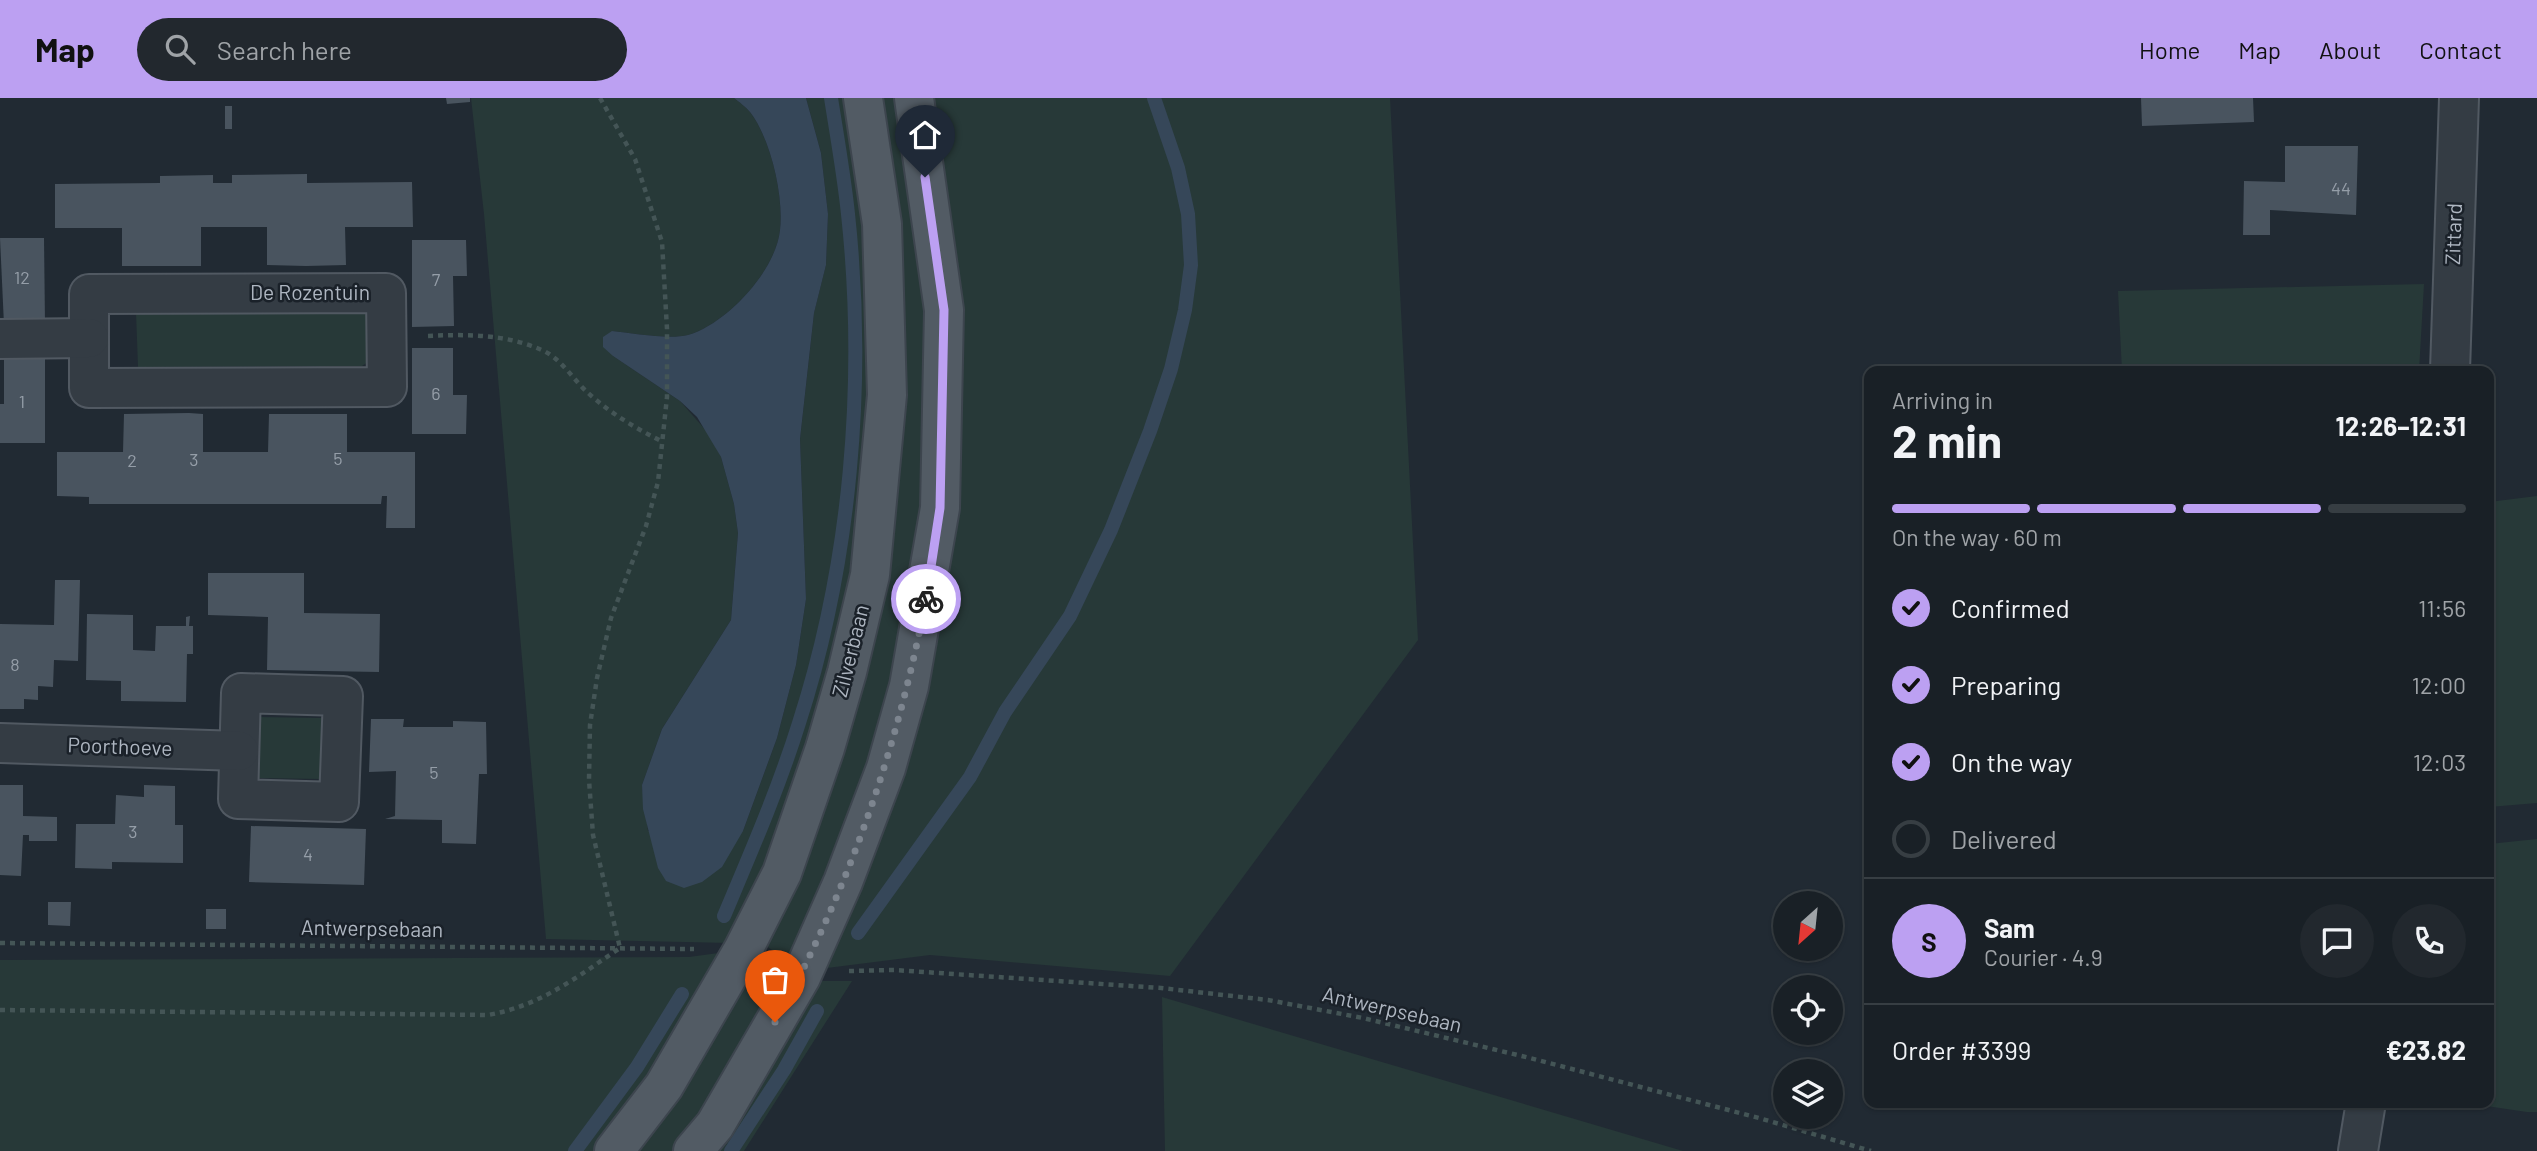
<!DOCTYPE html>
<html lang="en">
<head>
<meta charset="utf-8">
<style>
  body { margin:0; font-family:Barlow,sans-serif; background:#22282e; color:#f1f3f6; height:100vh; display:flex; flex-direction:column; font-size:26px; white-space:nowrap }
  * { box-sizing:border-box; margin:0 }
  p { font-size:23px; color:#9fa3a7 }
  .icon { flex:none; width:38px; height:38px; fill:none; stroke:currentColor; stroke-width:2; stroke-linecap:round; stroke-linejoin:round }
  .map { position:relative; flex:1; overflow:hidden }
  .details { position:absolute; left:1864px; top:268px; width:630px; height:742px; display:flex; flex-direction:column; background:#192026; border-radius:14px; box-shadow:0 2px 5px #0004,0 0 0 2px #373e43 }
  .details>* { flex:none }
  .needle { width:46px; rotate:207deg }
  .tools { position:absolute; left:1773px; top:793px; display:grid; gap:14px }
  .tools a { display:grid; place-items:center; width:70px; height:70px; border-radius:50%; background:#192026; box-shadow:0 2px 5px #0004,0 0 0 2px #373e43; font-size:35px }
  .pin { position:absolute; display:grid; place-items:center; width:60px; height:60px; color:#fff; margin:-72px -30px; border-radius:50% 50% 50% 0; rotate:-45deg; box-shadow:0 0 7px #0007 }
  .pin .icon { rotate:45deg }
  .courier { position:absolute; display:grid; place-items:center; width:70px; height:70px; margin:-35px; border:5px solid #bca0f2; border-radius:50%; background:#fff; color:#222; box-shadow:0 2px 9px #0007 }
  .overview em { font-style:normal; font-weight:700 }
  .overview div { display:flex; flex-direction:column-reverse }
  .overview { display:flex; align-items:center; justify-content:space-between; height:119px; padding:0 28px }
  h1 { font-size:46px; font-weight:700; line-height:52px }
  .bar { display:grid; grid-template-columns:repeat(4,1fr); gap:10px 7px; align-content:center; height:84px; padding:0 28px }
  .bar i { height:9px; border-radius:5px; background:#373e43 }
  .bar .active { background:#bca0f2 }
  .bar p { grid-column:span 4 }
  .line { display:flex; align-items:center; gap:18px; padding:0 28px; border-top:2px solid #373e43 }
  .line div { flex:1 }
  .round { display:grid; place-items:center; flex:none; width:74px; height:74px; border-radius:37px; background:#22282e }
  ol { padding:0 28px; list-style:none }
  li { display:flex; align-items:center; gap:21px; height:77px }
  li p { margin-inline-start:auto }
  li .icon { padding:7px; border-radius:50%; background:#bca0f2; color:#111; stroke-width:4 }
  li:last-child { color:#9fa3a7 }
  li i { width:38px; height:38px; border:4px solid #373e43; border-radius:50% }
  header { display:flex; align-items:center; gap:42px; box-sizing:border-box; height:98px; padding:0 35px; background:#bca0f2; color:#111 }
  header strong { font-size:33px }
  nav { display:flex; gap:38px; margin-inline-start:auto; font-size:24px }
  .search { width:490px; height:63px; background:#22282e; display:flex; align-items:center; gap:18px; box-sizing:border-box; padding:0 24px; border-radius:38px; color:#9fa3a7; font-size:26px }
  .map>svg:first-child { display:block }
</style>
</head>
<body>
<header>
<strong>Map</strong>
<div class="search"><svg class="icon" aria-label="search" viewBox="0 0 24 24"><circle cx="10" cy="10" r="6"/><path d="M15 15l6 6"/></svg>Search here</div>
<nav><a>Home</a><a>Map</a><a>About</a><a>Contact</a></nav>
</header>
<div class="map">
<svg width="2537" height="1053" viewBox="0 0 2537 1053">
  <rect width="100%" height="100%" fill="#212a33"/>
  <g fill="#273938">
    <path d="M471,0H734C739,4 746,9 750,14C771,41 784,99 780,132C776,173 726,226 688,237C669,242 632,235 612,233L613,258L680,303L709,336L721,359L734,406L738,435L731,522L662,631L642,687L648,733H743L777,640L796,567L806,501L800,341L814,215L826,167L828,116L821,55L806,0H851L866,94L874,281L855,472L831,582L770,762L731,845L546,841L484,116Z"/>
    <path d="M874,0H903L925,156L927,372L902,549L868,678L786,874L778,869V856L762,845L865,558Z"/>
    <path d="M929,0H1390L1418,542L1170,878L930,857L819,871L921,599Z"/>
    <path d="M2424,186L2419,273H2122L2118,193Z"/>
    <path d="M359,212L371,220L368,264L362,268L138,269L136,214Z"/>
    <path d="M2537,398V705L2489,709V404Z"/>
    <path d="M257,619L322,620L321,681L255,680Z"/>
    <path d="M2537,741V1014H2527L2466,1005L2488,1004L2489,746Z"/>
    <path d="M726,854L599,1053H0V862L689,859Z"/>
    <path d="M757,855L765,860V869L781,884L679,1053H633Z"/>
    <path d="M814,883H852L744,1053H709Z"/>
    <path d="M1162,899L1683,1053H1165Z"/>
  </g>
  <path fill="#364759" d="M734,0H806L821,55L828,116L826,167L814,215L800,341L806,501L796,567L777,640L743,733L722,769L702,784L684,790L666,783L658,770L643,711L642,687L662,631L731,522L738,435L734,406L721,359L697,319L680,303L613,258L603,249V239L612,233C632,235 669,242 688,237C726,226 776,173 780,132C784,99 771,41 750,14C746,9 739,4 734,0Z"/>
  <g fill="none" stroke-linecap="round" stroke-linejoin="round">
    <g stroke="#364759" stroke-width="14">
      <path d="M724,818C751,754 778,692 799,625C851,464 866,284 848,116C844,77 837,38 831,0"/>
      <path d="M858,835L970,679L1005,614L1070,518L1111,432L1150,333L1171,271L1185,212L1191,167L1188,116L1178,70L1154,0"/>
      <path d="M575,1053L637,969L682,896"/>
      <path d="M731,1053L784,972L817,913"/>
    </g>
  </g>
  <g fill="#49545f">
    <path d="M446,0H470V4L447,6Z"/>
    <path d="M2141,0H2253L2254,24L2142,28Z"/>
    <rect x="225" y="8" width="7" height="23"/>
    <path d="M2285,48H2358L2356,117L2270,112V137H2243L2244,83L2285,84Z"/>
    <path d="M307,76V85L412,84L413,129H345L346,167L306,168L267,167V129H201V168H122V130H55V86L160,85V78L213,77V85H232V77Z"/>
    <path d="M0,140H44L45,226L4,227Z"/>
    <path d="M412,142H466L467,178H453L454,228L412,229Z"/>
    <path d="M412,250H453V297H467L466,336H412Z"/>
    <path d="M4,259H45V345H0V306H4Z"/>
    <path d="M189,315L203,316V354H268L269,316H347V354H415V430H386L387,398H382L381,406H89V399L57,398V354H123L124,316Z"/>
    <path d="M208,475H304V515L380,516L379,574L267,572L268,519L208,517Z"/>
    <path d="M55,482H80L78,563L54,562L53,589L38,588V602L24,601V611H0V526L54,527Z"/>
    <path d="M87,516L133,517V552L155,553L156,528H186V519L190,518L189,528H193V556H187L186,604L121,603V583L86,582Z"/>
    <path d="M371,621H404L403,629H453V623L486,624L487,676H479L476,746L442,745V722L385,721L395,718L396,673L369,674Z"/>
    <path d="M0,687H23V718L57,719V743H29V737H23L21,778L0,777Z"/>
    <path d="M144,687L175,688V727H183V765L112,764V771L75,770L76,726H115L116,697L144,699Z"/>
    <path d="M251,728L366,731L364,787L249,784Z"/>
    <path d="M48,804H71L70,828L48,827Z"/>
    <rect x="206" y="811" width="20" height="20"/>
  </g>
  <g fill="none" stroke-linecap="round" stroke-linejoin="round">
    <g stroke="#515962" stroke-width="42">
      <g id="minor">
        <path d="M386,195L387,289L89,290V196Z"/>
        <path d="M0,241L89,240"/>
        <path d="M2450,273L2459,0"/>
        <path d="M241,595L343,598L339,704L238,701Z"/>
        <path d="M0,645L239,653"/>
        <path d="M2358,1053L2366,1004"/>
      </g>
    </g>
    <g stroke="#3d454e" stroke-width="42">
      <g id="major">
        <path d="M614,1053L664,988L743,852L782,775L825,650L847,574L870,477L887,297L882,126L863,0"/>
        <path d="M693,1053L715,1027L801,879L843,784L886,670L909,588L940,410L944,212L914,0"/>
      </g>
    </g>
    <g stroke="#445556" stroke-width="4.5" stroke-dasharray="5 5" stroke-linecap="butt">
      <path d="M428,238C468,236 507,236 544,253C562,262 573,281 587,294C610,315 635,330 663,344"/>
      <path d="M0,845L694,851"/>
      <path d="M849,873L894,872L1161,890L1268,902L1363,920L1530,960L1759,1020L1871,1053"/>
      <path d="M0,912L488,917C540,908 577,879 620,850L593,737L589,682L590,627L597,580L611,520L646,428L658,384L667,299V231L662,144L635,61L600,0"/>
    </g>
    <use href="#minor" stroke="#343c44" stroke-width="38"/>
    <use href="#major" stroke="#525b64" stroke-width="38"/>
  </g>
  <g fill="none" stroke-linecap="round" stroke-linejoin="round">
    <path stroke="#7d858f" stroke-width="7" stroke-dasharray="0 12.6" d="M775,924C849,792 898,649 926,501"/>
    <path stroke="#bca0f2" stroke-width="9" d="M925,79L944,212L940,410L926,501"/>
  </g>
  <g text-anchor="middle" stroke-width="5" stroke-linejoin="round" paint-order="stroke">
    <g font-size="18" fill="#959ea8">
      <text x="2341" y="97">44</text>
      <text x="22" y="186">12</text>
      <text x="436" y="188">7</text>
      <text x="436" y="302">6</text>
      <text x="22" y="310">1</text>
      <text x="338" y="367">5</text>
      <text x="194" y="368">3</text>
      <text x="132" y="369">2</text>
      <text x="15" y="573">8</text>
      <text x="434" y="681">5</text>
      <text x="133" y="740">3</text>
      <text x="308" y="763">4</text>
    </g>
    <g font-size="21" fill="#aeb6c1" stroke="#1a2129">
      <text transform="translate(2454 136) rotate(-88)" y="7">Zittard</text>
      <text x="310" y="202">De Rozentuin</text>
      <text transform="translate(851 553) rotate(-76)" y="7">Zilverbaan</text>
      <text transform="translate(120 649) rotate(2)" y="7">Poorthoeve</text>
      <text transform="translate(372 831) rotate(1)" y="7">Antwerpsebaan</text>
      <text transform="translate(1392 912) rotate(13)" y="7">Antwerpsebaan</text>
    </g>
  </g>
</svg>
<div class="tools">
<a><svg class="needle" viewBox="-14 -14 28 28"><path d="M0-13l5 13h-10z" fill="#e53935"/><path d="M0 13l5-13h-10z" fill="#9fa3a7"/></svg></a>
<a><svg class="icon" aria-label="locate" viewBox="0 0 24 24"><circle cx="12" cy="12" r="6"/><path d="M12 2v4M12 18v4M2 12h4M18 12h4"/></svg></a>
<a><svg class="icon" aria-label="layers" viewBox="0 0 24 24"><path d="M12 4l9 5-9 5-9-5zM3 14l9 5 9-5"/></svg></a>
</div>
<div class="pin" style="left:775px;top:924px;background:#ea580c"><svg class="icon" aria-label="bag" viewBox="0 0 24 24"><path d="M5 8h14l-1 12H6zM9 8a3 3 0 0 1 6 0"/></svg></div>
<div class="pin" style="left:925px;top:79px;background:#1f2937"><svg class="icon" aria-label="home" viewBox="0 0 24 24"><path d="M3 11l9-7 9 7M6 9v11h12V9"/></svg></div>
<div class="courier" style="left:926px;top:501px"><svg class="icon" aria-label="bike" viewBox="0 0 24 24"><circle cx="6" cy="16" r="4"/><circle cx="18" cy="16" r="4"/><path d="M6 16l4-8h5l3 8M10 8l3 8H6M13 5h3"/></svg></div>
<section class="details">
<div class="overview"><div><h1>2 min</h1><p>Arriving in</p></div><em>12:26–12:31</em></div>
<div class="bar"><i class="active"></i><i class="active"></i><i class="active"></i><i></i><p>On the way · 60 m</p></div>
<ol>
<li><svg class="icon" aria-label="check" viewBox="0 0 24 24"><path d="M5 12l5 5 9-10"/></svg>Confirmed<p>11:56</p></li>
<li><svg class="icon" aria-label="check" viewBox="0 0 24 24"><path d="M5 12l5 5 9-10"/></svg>Preparing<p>12:00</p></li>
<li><svg class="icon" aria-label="check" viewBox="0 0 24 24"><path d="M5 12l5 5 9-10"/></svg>On the way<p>12:03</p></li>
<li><i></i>Delivered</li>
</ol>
<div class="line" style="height:126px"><b class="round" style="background:#bca0f2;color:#111">S</b><div><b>Sam</b><p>Courier · 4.9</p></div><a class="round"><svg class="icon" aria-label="chat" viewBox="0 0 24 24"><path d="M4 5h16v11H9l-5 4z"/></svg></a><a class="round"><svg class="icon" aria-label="phone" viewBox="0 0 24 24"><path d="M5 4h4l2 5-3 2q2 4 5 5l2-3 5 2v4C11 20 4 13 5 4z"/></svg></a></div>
<div class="line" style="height:91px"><div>Order #3399</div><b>€23.82</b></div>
</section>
</div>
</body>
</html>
